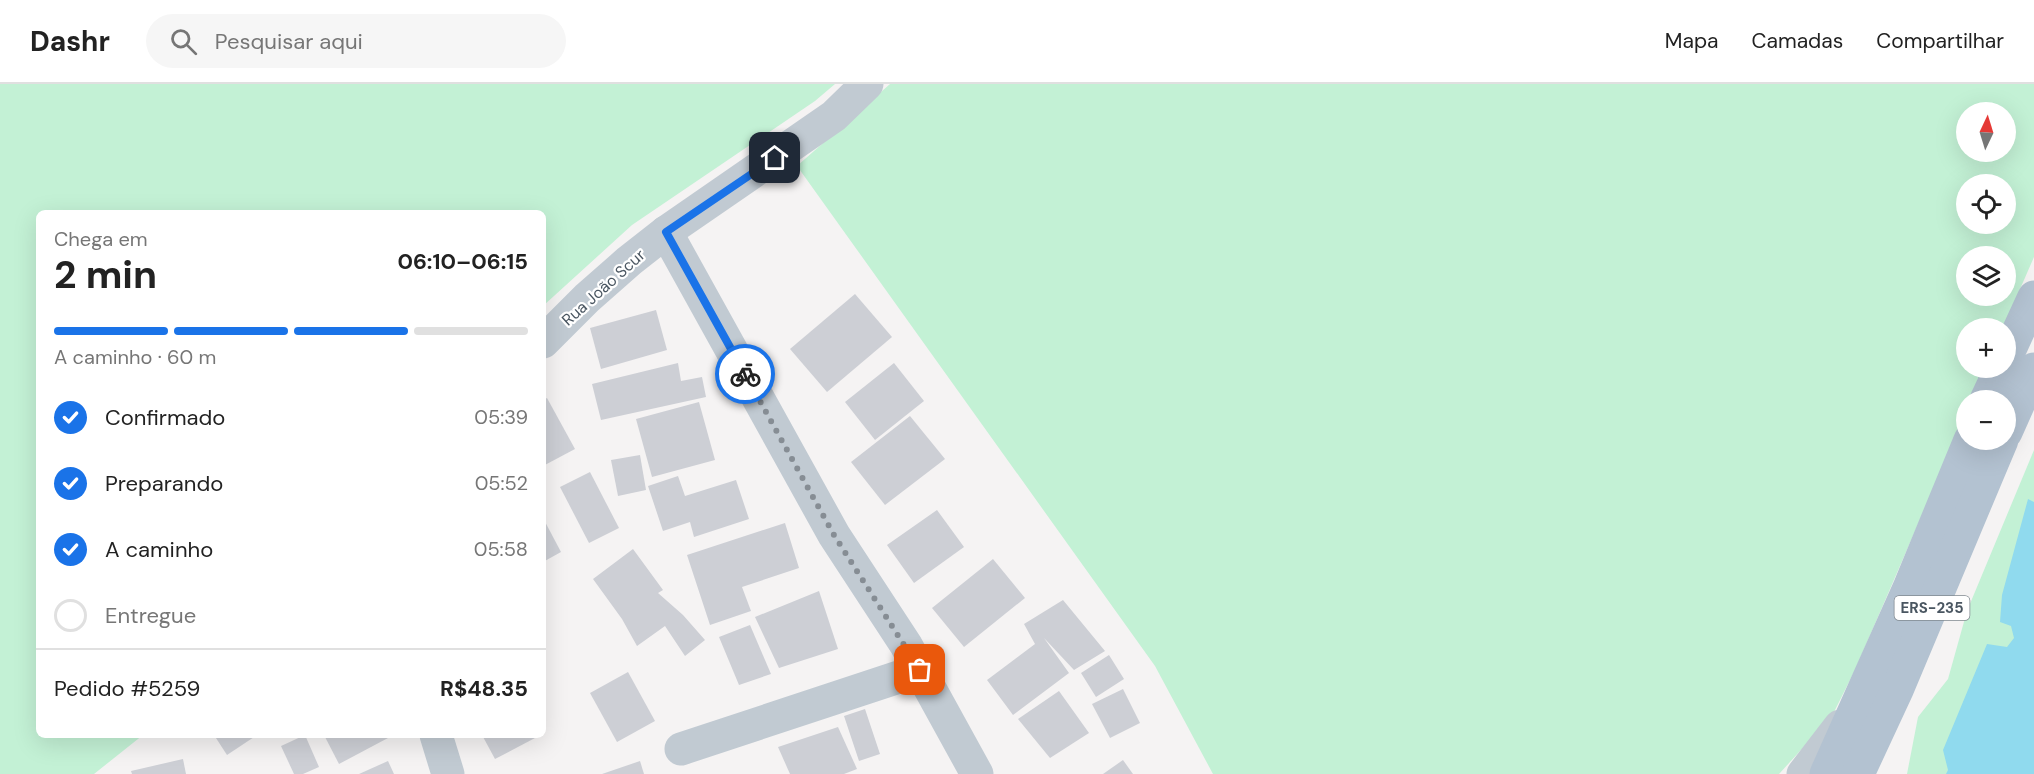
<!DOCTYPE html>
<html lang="pt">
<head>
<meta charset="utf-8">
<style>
  body { margin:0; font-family:"DM Sans",sans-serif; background:#f6f6f6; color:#222; height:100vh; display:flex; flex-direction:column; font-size:22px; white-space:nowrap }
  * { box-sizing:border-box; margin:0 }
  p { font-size:20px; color:#767676 }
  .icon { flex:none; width:33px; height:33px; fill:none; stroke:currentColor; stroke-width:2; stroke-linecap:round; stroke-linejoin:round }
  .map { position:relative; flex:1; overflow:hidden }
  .side { position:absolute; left:36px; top:126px; width:510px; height:528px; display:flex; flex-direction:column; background:#fff; border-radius:9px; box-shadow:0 6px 24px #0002 }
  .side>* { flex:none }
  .needle { width:39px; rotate:4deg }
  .buttons { position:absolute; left:1956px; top:18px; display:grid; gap:12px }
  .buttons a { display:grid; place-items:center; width:60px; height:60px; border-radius:50%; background:#fff; box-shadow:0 6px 24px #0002; font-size:30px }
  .pin { position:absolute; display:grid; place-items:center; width:51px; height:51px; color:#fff; margin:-26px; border-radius:12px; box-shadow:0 3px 9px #0006 }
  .courier { position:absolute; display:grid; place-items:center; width:60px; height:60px; margin:-30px; border:4px solid #1a73e8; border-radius:50%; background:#fff; color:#222; box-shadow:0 2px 8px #0007 }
  .overview em { font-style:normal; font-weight:700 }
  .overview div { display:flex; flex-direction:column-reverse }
  .overview { display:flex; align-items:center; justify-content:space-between; height:102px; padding:0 18px }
  h1 { font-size:39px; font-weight:700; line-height:45px }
  .bar { display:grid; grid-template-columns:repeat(4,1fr); gap:9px 6px; align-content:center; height:72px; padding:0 18px }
  .bar i { height:8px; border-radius:4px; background:#e0e0e0 }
  .bar .on { background:#1a73e8 }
  .bar p { grid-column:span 4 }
  .line { display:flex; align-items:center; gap:15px; padding:0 18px; border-top:2px solid #e0e0e0 }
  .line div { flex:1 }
  ol { padding:0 18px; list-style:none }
  li { display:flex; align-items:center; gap:18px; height:66px }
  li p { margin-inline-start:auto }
  li .icon { padding:6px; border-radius:50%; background:#1a73e8; color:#fff; stroke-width:4 }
  li:last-child { color:#767676 }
  li i { width:33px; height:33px; border:3px solid #e0e0e0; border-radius:50% }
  header { display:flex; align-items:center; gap:36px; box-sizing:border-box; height:84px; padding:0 30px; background:#fff; border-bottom:2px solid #e0e0e0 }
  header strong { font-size:28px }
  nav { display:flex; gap:33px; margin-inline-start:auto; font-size:21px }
  .search { width:420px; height:54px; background:#f6f6f6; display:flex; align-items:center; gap:15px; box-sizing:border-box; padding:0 21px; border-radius:33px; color:#767676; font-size:22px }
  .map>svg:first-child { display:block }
</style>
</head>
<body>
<header>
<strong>Dashr</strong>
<div class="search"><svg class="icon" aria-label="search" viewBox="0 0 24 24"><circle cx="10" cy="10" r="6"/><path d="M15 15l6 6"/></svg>Pesquisar aqui</div>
<nav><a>Mapa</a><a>Camadas</a><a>Compartilhar</a></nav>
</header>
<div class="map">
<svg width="2034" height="690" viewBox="0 0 2034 690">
  <rect width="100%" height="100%" fill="#f5f3f3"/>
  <g fill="#c3f1d5" fill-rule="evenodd">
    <path d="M0,0H835L815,17L632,141L543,222V129H39V651H143L94,690H0Z"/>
    <path d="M890,0H2034V173L2003,244H1966V284H1986L1972,316H1966V329L1855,586L1832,632L1779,690H1213L1155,582L797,82ZM1966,28H2006V68H1966ZM1966,100H2006V140H1966ZM1966,172H2006V212H1966Z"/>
    <path d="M2034,366V690H1907L1918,633L1948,595L1967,527Z"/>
  </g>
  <path fill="#90daee" d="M2028,415L2034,418V690H1946L1948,686L1943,666L1987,560L2007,563L2014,554L2011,542L2000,538L2002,511Z"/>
  <g fill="#cdcfd5">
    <path d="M855,210L892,253L827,308L790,265Z"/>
    <path d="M656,226L667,266L601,285L590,244Z"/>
    <path d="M678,279L681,297L702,293L706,313L601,336L592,300Z"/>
    <path d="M894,279L924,317L875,356L845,318Z"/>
    <path d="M547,314L575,365L543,382V316Z"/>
    <path d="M699,318L715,376L652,393L636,335Z"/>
    <path d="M910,332L945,375L885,421L851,378Z"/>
    <path d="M640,371L646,406L618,412L611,376Z"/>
    <path d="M590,388L619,444L589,459L560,403Z"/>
    <path d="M678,392L685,412L736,396L749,435L694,453L690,438L663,447L648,402Z"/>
    <path d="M937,426L964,463L914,499L887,461Z"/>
    <path d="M543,434L561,468L543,478Z"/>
    <path d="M785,439L799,484L742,503L751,527L710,541L687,471Z"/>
    <path d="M633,465L663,506L658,509L683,531L705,556L685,572L665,542L637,562L622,535L593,495Z"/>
    <path d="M993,475L1025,514L964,563L932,524Z"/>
    <path d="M819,507L838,565L779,584L755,533Z"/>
    <path d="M1063,516L1105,567L1074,586L1044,554L1069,589L1013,631L987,596L1035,560L1024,540Z"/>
    <path d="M750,541L771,590L739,601L719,553Z"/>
    <path d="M1109,571L1124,595L1096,613L1081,589Z"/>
    <path d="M628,588L655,637L617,658L590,609Z"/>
    <path d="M1123,605L1140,639L1110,654L1092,620Z"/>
    <path d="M1059,607L1089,649L1050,674L1018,635Z"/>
    <path d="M865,625L880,670L859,677L844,632Z"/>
    <path d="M838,643L857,685L844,690H790L778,663Z"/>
    <path d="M214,651H257L227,671Z"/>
    <path d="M305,651L319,683L303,690H294L281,662Z"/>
    <path d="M324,651H386L388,654L339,680Z"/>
    <path d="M482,651H534L535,654L495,675Z"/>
    <path d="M183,675L186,690H132L131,687Z"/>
    <path d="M1123,676L1133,690H1103Z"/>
    <path d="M388,677L394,690H359Z"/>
    <path d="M640,677L644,690H602Z"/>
  </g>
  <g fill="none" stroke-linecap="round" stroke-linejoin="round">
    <g stroke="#c1cad2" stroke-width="33">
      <path d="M666,148L834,451L906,561L977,690"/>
      <path d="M543,258L587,214L629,177L666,148L834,32L867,0"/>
      <path d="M436,651L448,690"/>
      <path d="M681,665L920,586"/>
      <path d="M1803,690L1840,642"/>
    </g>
    <g stroke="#b3c2d1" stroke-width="33">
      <path d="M2006,274L2034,213"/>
      <path d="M1986,316L2001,284"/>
      <path d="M2006,348L2034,285"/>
      <path d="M1826,690L1909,504L1970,356"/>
      <path d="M1858,690L1897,606L2002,356"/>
    </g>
  </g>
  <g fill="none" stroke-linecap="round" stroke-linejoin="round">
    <path stroke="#868d94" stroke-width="6" stroke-dasharray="0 10.8" d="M745,290L834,451L920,586"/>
    <path stroke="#1a73e8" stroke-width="8" d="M745,290L666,148L775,74"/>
  </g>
  <g text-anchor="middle" stroke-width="4.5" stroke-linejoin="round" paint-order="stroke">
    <rect fill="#fff" stroke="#808990" stroke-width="1.5" x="1894.5" y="512" width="75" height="24" rx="4.5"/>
    <g font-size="15" font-weight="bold" fill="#4a5661">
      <text x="1932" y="529">ERS-235</text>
    </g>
    <g font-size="16" fill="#4a5661" stroke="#fff">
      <text transform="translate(603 203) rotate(-42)" y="6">Rua João Scur</text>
    </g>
  </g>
</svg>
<div class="buttons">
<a><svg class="needle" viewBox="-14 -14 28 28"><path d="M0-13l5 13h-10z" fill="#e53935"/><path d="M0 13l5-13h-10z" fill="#767676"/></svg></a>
<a><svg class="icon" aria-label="locate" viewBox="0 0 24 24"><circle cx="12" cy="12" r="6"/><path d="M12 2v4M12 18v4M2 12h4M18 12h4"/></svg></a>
<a><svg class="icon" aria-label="layers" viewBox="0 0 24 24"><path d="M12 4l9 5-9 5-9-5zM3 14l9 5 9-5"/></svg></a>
<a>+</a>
<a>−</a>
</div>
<div class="pin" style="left:920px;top:586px;background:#ea580c"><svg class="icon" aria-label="bag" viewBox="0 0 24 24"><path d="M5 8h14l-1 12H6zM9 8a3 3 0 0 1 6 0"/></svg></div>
<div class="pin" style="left:775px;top:74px;background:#1f2937"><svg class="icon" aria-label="home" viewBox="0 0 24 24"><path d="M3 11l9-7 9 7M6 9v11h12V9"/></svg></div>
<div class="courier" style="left:745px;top:290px"><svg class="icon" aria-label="bike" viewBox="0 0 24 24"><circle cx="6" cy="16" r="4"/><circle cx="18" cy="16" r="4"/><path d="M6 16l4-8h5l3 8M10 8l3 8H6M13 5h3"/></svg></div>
<section class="side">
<div class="overview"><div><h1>2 min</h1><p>Chega em</p></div><em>06:10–06:15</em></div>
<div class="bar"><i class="on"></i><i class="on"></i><i class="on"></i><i></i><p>A caminho · 60 m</p></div>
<ol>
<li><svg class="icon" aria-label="check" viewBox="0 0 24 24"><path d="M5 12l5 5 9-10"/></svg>Confirmado<p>05:39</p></li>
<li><svg class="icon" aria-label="check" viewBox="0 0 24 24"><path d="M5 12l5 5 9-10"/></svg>Preparando<p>05:52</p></li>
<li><svg class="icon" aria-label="check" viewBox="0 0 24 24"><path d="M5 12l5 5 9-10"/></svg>A caminho<p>05:58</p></li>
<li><i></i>Entregue</li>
</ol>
<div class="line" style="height:78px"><div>Pedido #5259</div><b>R$48.35</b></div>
</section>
</div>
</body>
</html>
